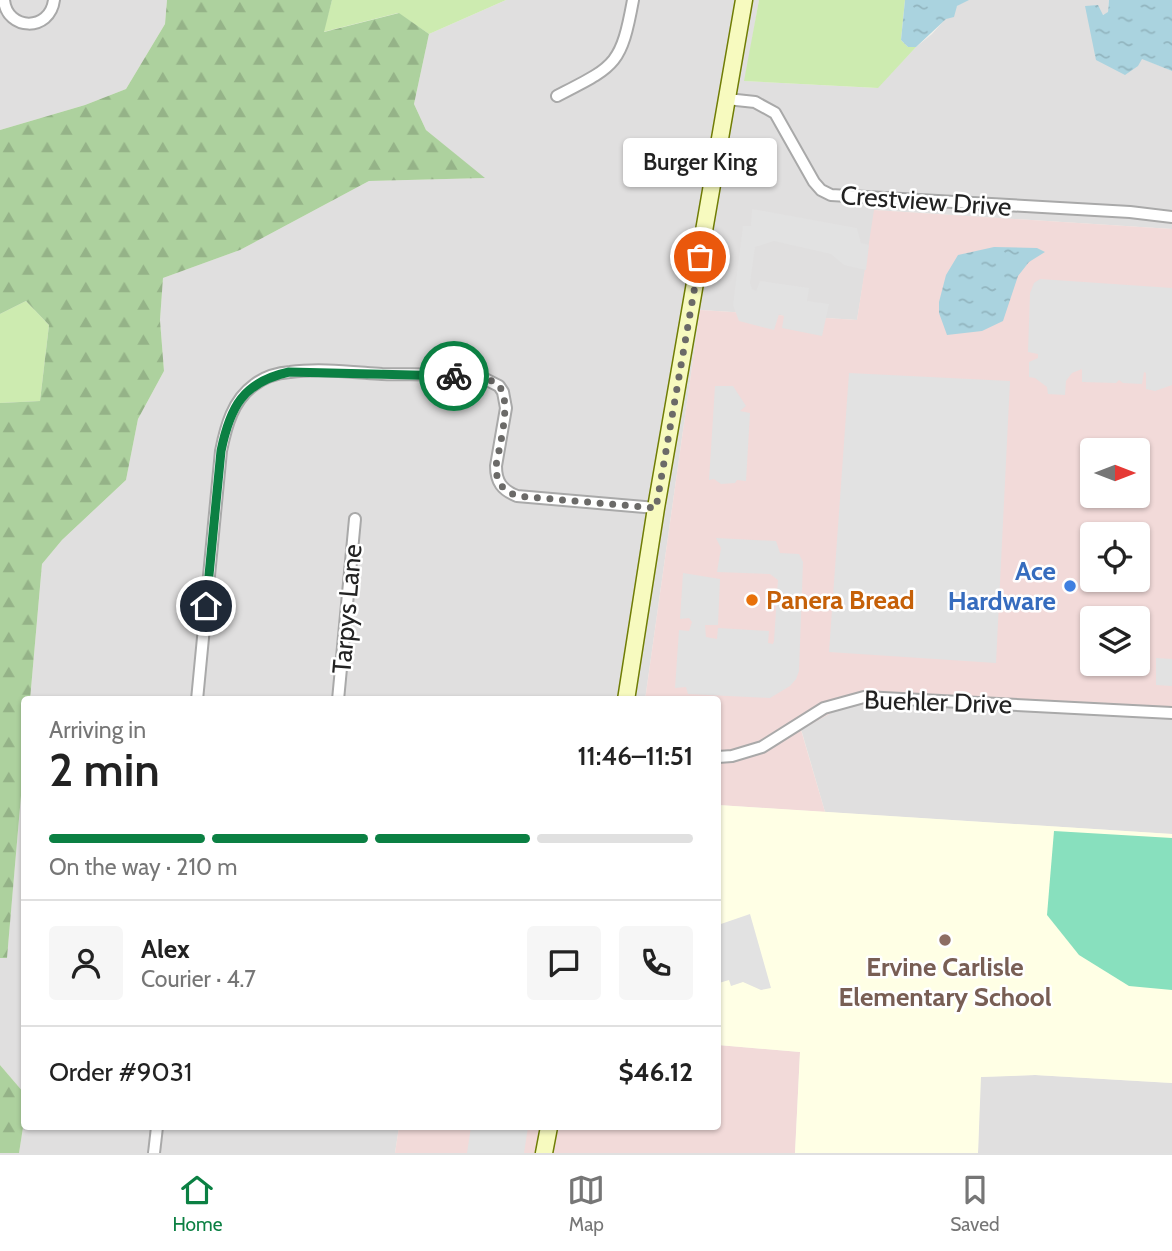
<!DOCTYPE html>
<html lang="en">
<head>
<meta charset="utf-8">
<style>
  body { margin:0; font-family:Cabin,sans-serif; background:#f6f6f6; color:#222; height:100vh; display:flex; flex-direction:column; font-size:26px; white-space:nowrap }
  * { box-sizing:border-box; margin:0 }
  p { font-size:23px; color:#767676 }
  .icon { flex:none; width:38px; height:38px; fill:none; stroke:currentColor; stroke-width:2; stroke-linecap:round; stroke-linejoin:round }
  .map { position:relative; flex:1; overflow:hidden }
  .panel { position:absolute; left:21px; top:696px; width:700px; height:434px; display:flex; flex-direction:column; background:#fff; border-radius:7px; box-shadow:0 2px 5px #0004 }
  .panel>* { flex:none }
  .needle { width:46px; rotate:90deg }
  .buttons { position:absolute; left:1080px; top:438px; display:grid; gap:14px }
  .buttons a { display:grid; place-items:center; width:70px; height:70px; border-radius:7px; background:#fff; box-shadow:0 2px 5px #0004; font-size:35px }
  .pin { position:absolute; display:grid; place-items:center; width:60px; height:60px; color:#fff; margin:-30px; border:4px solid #fff; border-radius:50%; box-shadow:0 2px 7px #0007 }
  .courier { position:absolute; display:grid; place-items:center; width:70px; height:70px; margin:-35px; border:5px solid #0b8043; border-radius:50%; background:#fff; color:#222; box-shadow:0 2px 9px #0007 }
  .bubble { position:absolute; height:49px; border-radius:7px; background:#fff; box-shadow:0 2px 5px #0004; font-size:23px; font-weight:600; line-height:49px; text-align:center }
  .summary em { font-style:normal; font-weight:600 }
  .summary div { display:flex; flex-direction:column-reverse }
  .summary { display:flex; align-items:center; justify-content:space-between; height:119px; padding:0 28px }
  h1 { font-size:46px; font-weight:600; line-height:52px }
  .bar { display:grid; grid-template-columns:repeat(4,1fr); gap:10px 7px; align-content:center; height:84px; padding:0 28px }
  .bar i { height:9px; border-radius:5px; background:#e0e0e0 }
  .bar .current { background:#0b8043 }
  .bar p { grid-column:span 4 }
  .line { display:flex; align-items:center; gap:18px; padding:0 28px; border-top:2px solid #e0e0e0 }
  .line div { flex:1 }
  .round { display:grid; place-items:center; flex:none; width:74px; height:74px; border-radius:7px; background:#f6f6f6 }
  .tabs { display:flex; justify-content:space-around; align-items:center; height:98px; border-top:2px solid #e0e0e0; background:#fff; font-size:19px; color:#767676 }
  .tabs a { display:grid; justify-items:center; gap:4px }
  .tabs .current { color:#0b8043 }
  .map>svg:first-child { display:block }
</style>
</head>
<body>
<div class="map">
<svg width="1172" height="1153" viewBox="0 0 1172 1153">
  <defs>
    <pattern id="forest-firs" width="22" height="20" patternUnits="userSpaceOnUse" patternTransform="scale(1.75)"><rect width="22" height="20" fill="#add19e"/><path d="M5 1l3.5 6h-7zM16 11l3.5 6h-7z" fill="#95b388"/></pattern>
    <pattern id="water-ripples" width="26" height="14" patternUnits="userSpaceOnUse" patternTransform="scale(1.75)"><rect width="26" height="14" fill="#aad3df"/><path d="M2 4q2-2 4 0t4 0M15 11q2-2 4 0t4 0" fill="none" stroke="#92b5bf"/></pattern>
  </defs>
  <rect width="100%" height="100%" fill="#f2efe9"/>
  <g fill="#e0dfdf">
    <path d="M0,0H167L165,24L126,89L85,105L0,130Z"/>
    <path d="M506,0H759L745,81L877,88L916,47L932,34L957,6L967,0H1109L1108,13L1102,15L1089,5L1141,58L1172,71V229L875,210L857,320L700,310L645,700H30L42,564L62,540L126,480L138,419L164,371L160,320L163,278L240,250L369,181L484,178L426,130L414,104L429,34Z"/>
    <path d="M877,702L1172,719V834L825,812L801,729L840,708Z"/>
    <path d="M24,761V1093L0,1065V958L7,957Z"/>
    <path d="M1035,1075L1172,1083V1153H978L980,1077Z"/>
    <path d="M24,1121V1127H399L395,1153H19Z"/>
  </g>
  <g fill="#f2dad9" fill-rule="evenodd">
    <path d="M874,210L1172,229V719L877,702L840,708L801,730L825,812L718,805V700H645L700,310L857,320ZM1092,450H1138V495H1092ZM1092,534H1138V579H1092ZM1092,618H1138V663H1092Z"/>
    <path d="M718,1045L800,1052L795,1153H395L399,1127H718Z"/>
  </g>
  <path fill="#ffffe5" d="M718,805L1172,834V1083L1035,1075L981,1077L978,1153H795L800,1052L718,1045Z"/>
  <g fill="#cdebb0">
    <path d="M332,0H506L429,34L398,13L323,32Z"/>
    <path d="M759,0H905L901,40L908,47H916L878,88L744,81Z"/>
    <path d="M26,301L49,325L40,401L0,403V314Z"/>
  </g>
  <g fill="url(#forest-firs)">
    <path d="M167,0H332L324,32L399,13L429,34L414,104L426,130L485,178L369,181L240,250L163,278L160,320L164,371L138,419L126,480L62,540L42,564L30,700H24V761L7,958H0V403L40,401L49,325L26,301L0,314V130L85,105L126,89L165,24Z"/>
    <path d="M0,1065L24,1093V1121L19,1153H0Z"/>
  </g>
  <path fill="#88e0be" d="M1054,831L1172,838V990L1129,986L1079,955L1047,915Z"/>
  <g fill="#e2e2e2">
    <path d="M752,209L857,228L861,243L869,245L866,270L844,265L831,254L774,241L755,247L750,283L752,289L756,291L760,281L809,288L807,301L829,304L822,336L782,328L784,316L779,314L774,330L739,321L733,305L743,226H751Z"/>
    <path d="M1040,279L1172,288V385L1155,391L1146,389V373L1144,372L1142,384L1123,383L1119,380L1116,383L1082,382V369L1072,373L1066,381L1065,395L1048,394L1047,387L1035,378L1029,377V362L1038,358V354L1028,352L1030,293L1034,283Z"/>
    <path d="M849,373L1010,381L996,663L829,652Z"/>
    <path d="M715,386H733L746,406L740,411L750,413L746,481L737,480L735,483L721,484L714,479L709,480Z"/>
    <path d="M716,538L776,541L780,553L799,554L803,562L799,671L796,679L790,686L770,698L688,694L686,687L675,688L679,630L689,631L692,622L689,618L680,619L683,573L720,579L718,625H705L706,637L717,639L718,628L769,631L768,643L773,644L774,641L778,580L770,574L717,572L721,548Z"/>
    <path d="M1156,658L1172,659V686L1156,685Z"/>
    <path d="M750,914L771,988L761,990L743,982L731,986L729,980L719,983L718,978V925Z"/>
    <path d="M471,1127H528L524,1153H467Z"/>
  </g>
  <g fill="url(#water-ripples)">
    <path d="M905,0H969L957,6L954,17L946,19L916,47H908L901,40Z"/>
    <path d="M1109,0H1172V71L1142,59L1138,66L1125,75L1096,60L1085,6L1098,5L1103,15L1108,12Z"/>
    <path d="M994,247L1037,248L1045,252L1029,262L1018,276L1003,321L982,331L947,335L939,313V302L946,275L958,255Z"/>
  </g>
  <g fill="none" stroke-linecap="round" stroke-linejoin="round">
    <g stroke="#a9a9a9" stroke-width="14">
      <g id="minor">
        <path d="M4,0C7,31 50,32 54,0"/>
        <path d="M557,96C615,66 621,66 633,0"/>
        <path d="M727,99L755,102L775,113L814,182L821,190L831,195L1130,212L1172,217"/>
        <path d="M197,700L221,451C226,426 233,400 254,385C264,377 278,373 290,372C320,368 352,372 382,374C416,375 451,373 485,379L499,386L503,392L506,408L496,466C496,482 502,490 517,496L656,508"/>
        <path d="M338,700L355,519"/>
        <path d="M718,757L732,756L762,747L824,708L864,697L1172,713"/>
        <path d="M154,1153L157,1127"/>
      </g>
    </g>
    <g stroke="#707d05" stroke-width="19">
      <g id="secondary">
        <path d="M626,700L656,508L744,0"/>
        <path d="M544,1153L549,1127"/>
      </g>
    </g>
    <use href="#minor" stroke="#fff" stroke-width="10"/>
    <use href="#secondary" stroke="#f7fabf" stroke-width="16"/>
  </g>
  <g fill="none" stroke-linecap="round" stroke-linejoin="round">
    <path stroke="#6b6a68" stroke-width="7" stroke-dasharray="0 12.6" d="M454,376C468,377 487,375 498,385C513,399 499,447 496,466C496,482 502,490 517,496L656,508L700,257"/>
    <path stroke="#0b8043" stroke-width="9" d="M206,606L221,451C230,407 243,382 289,372L454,376"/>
  </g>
  <circle fill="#3f7fe0" stroke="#fff" stroke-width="2.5" cx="1070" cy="586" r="7"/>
  <circle fill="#e8710a" stroke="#fff" stroke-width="2.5" cx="752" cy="600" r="7"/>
  <circle fill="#8d6e63" stroke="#fff" stroke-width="2.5" cx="945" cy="940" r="7"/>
  <g text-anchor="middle" stroke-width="5" stroke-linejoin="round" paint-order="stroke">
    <g font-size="26" fill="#222" stroke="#fff">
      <text transform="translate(926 201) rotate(4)" y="9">Crestview Drive</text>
      <text transform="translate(347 609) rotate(-85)" y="9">Tarpys Lane</text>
      <text transform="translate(938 702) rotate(2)" y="9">Buehler Drive</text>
    </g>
    <g font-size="26" font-weight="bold" fill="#366cbe" stroke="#fff" text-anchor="end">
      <text x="1056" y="580">Ace<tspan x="1056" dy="30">Hardware</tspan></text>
    </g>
    <g font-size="26" font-weight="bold" fill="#c56008" stroke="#fff" text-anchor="start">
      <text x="766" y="609">Panera Bread</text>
    </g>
    <g font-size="26" font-weight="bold" fill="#785e54" stroke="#fff">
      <text x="945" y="976">Ervine Carlisle<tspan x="945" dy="30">Elementary School</tspan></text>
    </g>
  </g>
</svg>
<div class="buttons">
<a><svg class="needle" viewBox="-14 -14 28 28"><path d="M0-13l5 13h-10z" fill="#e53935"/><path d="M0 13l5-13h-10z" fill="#767676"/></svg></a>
<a><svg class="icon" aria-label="locate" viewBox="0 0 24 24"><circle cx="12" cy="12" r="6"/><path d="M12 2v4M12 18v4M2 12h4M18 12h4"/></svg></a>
<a><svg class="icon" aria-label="layers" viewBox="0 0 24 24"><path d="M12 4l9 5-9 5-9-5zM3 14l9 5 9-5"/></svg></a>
</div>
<div class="pin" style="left:700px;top:257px;background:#ea580c"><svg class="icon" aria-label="bag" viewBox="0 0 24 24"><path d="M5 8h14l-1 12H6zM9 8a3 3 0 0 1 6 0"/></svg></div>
<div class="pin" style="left:206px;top:606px;background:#1f2937"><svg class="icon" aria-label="home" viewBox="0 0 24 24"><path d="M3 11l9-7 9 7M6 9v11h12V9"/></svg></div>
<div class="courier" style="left:454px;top:376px"><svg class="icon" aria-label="bike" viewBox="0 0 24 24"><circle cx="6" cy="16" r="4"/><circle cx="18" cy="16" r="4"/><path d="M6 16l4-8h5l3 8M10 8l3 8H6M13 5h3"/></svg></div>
<div class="bubble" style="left:623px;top:138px;width:154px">Burger King</div>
<section class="panel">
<div class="summary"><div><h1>2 min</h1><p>Arriving in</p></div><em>11:46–11:51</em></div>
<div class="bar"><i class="current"></i><i class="current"></i><i class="current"></i><i></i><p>On the way · 210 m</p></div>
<div class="line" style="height:126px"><a class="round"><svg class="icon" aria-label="person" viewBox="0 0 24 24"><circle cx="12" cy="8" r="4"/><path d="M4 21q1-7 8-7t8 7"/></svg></a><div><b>Alex</b><p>Courier · 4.7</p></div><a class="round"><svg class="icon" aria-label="chat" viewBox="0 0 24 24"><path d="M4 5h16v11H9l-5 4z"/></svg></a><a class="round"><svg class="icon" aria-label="phone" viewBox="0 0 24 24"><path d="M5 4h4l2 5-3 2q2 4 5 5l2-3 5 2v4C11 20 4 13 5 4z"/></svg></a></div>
<div class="line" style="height:91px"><div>Order #9031</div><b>$46.12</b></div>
</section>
</div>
<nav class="tabs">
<a class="current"><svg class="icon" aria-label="home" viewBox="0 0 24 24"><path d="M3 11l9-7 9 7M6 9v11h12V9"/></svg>Home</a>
<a><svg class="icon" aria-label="map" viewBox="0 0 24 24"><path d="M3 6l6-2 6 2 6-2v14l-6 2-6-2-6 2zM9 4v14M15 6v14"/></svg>Map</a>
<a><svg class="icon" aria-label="saved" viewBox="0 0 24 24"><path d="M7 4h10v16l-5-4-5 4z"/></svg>Saved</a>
</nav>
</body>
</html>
